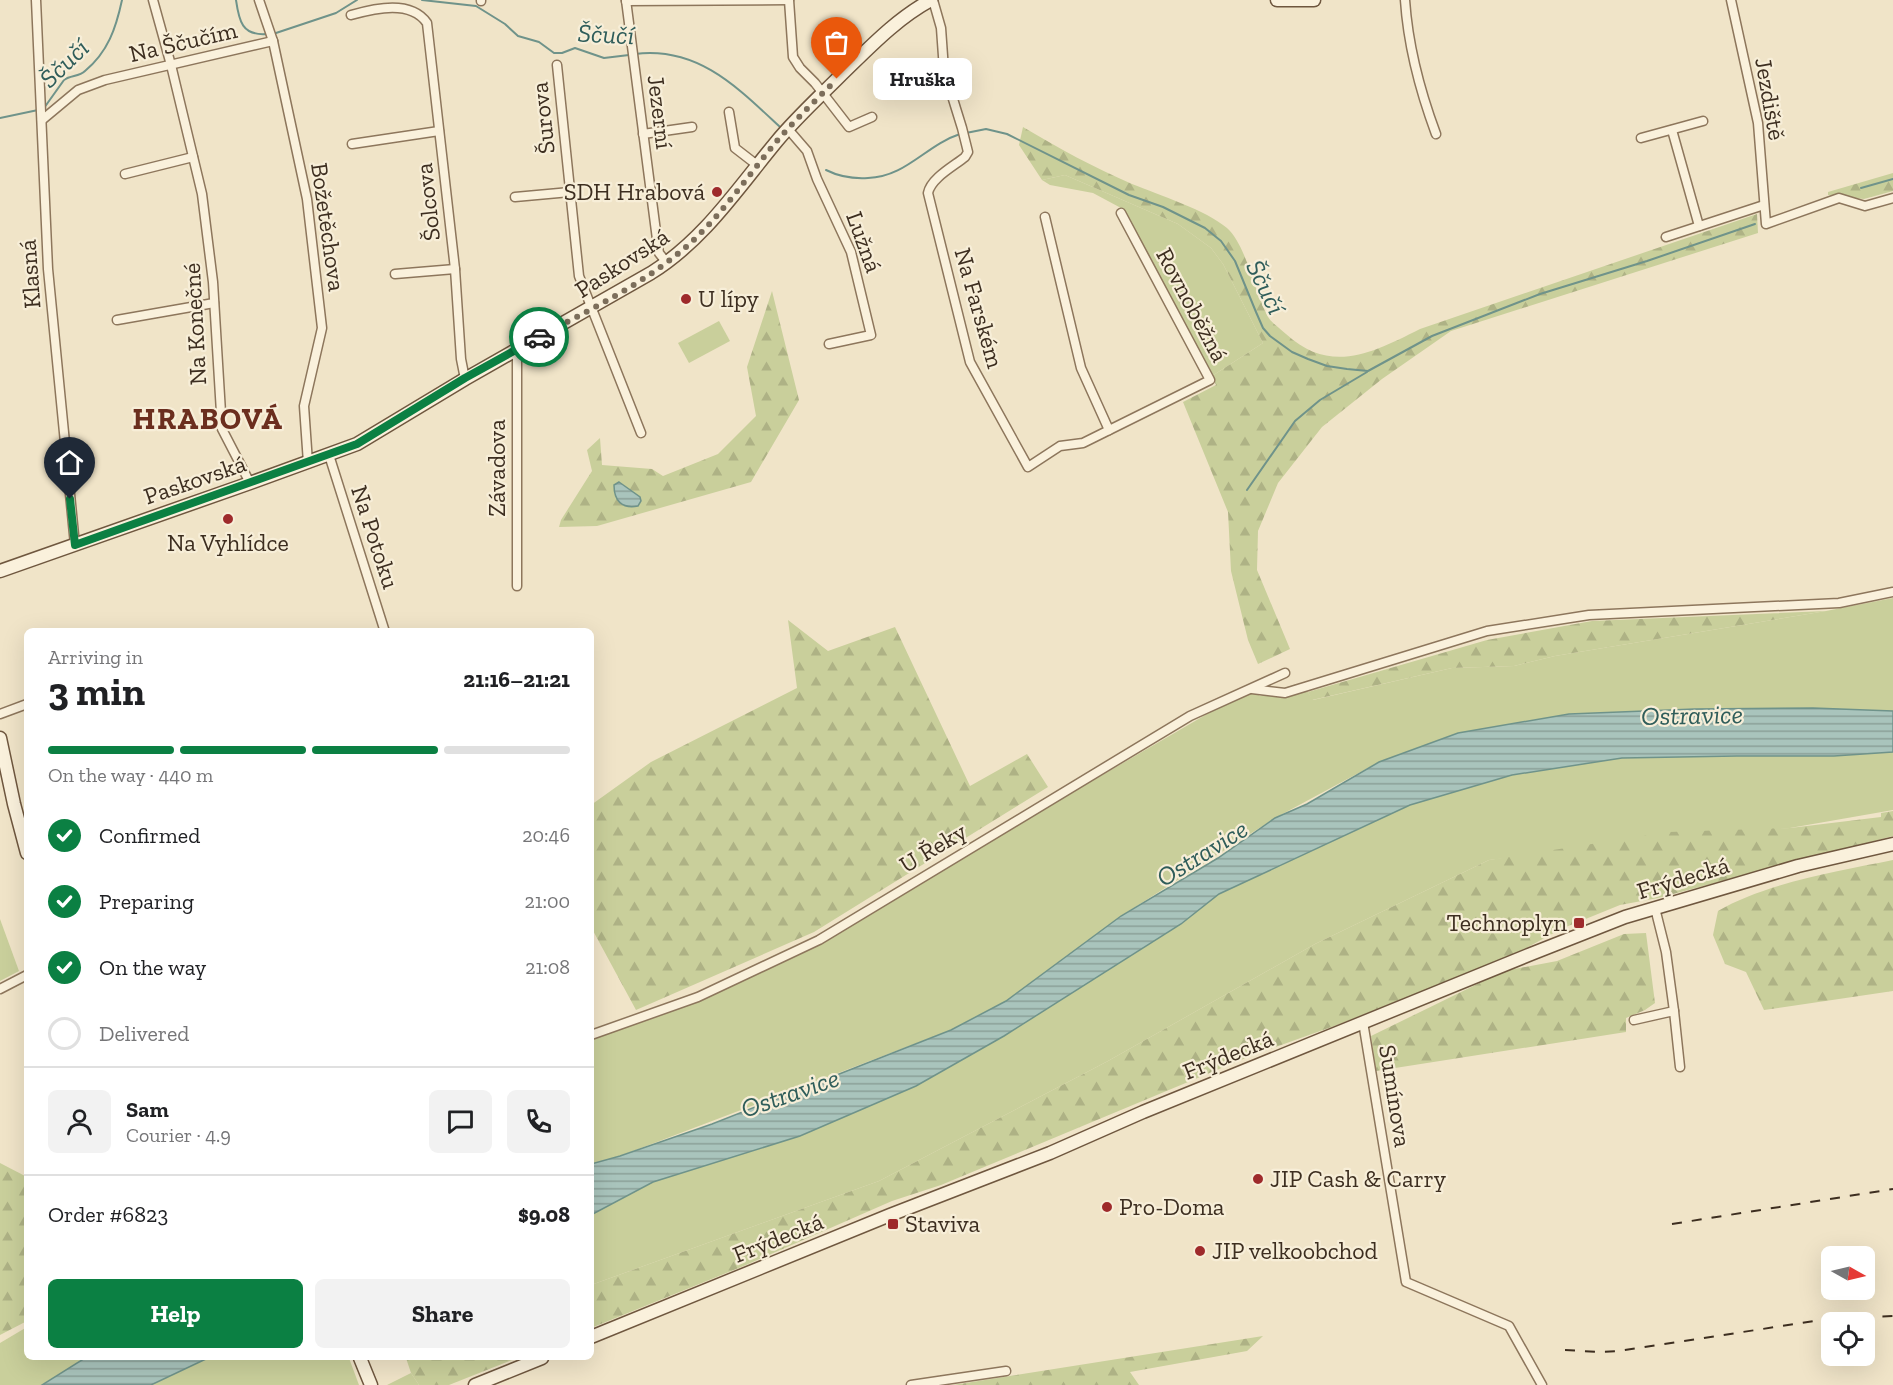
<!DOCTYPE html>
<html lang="en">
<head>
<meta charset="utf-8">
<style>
  body { margin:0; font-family:"Zilla Slab",serif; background:#f2f2f2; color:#202124; height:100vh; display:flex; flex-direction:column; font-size:22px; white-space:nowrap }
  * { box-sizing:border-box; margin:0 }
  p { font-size:20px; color:#757577 }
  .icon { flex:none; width:33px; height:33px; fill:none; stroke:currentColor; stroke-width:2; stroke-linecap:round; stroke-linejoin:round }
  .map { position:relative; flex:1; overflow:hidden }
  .panel { position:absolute; left:24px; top:628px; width:570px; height:732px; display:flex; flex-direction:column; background:#fff; border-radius:9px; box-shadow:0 6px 24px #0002 }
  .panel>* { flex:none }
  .needle { width:39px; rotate:98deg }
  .tools { position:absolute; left:1821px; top:1246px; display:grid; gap:12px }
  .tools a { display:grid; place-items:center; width:54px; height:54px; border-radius:9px; background:#fff; box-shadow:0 6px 24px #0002; font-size:30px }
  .pin { position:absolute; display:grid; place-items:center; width:51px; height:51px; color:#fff; margin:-62px -26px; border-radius:50% 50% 50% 0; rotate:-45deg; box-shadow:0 0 6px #0007 }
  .pin .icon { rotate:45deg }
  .courier { position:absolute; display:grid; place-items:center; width:60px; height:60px; margin:-30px; border:4px solid #0b8043; border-radius:50%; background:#fff; color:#222; box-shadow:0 2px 8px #0007 }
  .bubble { position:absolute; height:42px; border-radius:9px; background:#fff; box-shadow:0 6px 24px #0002; font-size:20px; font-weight:700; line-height:42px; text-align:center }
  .summary em { font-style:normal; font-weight:700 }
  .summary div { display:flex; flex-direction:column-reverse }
  .summary { display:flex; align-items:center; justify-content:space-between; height:102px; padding:0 24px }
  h1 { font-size:39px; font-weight:700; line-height:45px }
  .bar { display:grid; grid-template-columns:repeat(4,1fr); gap:9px 6px; align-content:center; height:72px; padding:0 24px }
  .bar i { height:8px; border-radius:4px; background:#e0e0e0 }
  .bar .on { background:#0b8043 }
  .bar p { grid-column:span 4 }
  .line { display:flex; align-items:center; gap:15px; padding:0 24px; border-top:2px solid #e0e0e0 }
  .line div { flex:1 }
  .round { display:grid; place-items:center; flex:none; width:63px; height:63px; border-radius:9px; background:#f2f2f2 }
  ol { padding:0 24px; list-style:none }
  li { display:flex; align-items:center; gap:18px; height:66px }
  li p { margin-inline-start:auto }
  li .icon { padding:6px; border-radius:50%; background:#0b8043; color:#fff; stroke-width:4 }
  li:last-child { color:#757577 }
  li i { width:33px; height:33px; border:3px solid #e0e0e0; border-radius:50% }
  .action { display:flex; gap:12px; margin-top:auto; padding:12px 24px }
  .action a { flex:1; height:69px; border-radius:9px; background:#0b8043; color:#fff; font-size:24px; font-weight:700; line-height:69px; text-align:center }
  .action a+a { background:#f2f2f2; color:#202124 }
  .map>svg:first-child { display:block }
</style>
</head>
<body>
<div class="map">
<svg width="1893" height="1385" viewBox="0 0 1893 1385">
  <defs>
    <pattern id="forest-firs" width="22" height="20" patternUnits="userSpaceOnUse" patternTransform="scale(1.5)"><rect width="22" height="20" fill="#c9cf9b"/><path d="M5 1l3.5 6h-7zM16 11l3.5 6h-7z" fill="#aeb285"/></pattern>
    <pattern id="water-rules" width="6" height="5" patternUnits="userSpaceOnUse" patternTransform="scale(1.5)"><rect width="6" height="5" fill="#a9c4bc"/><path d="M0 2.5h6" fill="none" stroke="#8ba098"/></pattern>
  </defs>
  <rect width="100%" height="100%" fill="#f0e4c8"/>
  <g fill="#c9cf9b">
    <path d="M1065,175L1178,224L1211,248L1223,264L1263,343L1212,376L1121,208L1093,193L1050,185L1042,180Z"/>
    <path d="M719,321L730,341L689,363L678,343Z"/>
    <path d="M1893,598V711L1695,709L1569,714L1458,733L1379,762L1275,818L1121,916L1006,1001L951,1030L620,1156L591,1164V1036L698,997L819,940L1250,689L1260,696L1296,684L1308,692L1313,700L1452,668L1514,666L1555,656L1826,611Z"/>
    <path d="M1893,750V810L1790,828L1489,860L1315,944L1108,1061L879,1181L591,1285V1213L653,1182L800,1136L916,1086L1004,1036L1114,965L1219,894L1410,805L1512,775L1622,758Z"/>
    <path d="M0,919L19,971L0,981Z"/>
    <path d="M27,1327V1358H85L42,1385H0V1343Z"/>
    <path d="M208,1358H349L359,1385H151Z"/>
    <path d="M411,1373L419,1385H387Z"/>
  </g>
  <g fill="url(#forest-firs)">
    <path d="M1023,127C1060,149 1093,167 1132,184C1159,195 1206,210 1227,228C1246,245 1255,292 1267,315C1270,322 1280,328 1286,334C1331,375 1372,353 1420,329L1757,214L1758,233L1451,331L1382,379L1322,427L1278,483L1258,531L1257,570L1290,649L1258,664L1248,640L1231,571L1228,512L1183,402L1216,385L1212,376L1263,343L1223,264L1211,248L1178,224L1065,175L1042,180L1019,145Z"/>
    <path d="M1893,173V191L1864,199L1828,195V192Z"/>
    <path d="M772,291L799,400L751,482L597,526L559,527L561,520L592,471L587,450L600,438L602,465L652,469L663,476L718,454L756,416L747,367Z"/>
    <path d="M1826,611L1555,656L1514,666L1452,668L1312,700L1308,692L1487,640L1592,621Z"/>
    <path d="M788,620L828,651L895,627L970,786L1027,754L1048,787L814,932L636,1010L591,927V805L651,762L797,688Z"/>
    <path d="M1893,811V836L1658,898L1620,905L1561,929L1517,953L1337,1025L1248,1057L941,1185L892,1201L746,1265L591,1328V1285L879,1181L1108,1061L1315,944L1489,860L1669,832L1790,828L1881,817V813Z"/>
    <path d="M1893,860V991L1764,1010L1746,972L1725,964L1713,935L1718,911C1765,883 1839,871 1893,860Z"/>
    <path d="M1646,933L1655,1003L1645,1010L1626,1018V1032L1376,1071L1371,1036L1504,971L1557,961L1624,934Z"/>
    <path d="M0,1163L27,1177V1321L0,1335Z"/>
    <path d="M1263,1336L1247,1351L1130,1372L1139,1385H953Z"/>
    <path d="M406,1358H517L449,1385H419L411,1373Z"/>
  </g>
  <g fill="url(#water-rules)" stroke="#6f938a" stroke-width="1.5">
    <path d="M619,482L640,497L641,501L638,506C622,509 614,501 614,485Z"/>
    <path d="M1813,708L1893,711V752L1834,756H1737L1622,758L1512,775L1410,805L1219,894L1181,924L1004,1036L916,1086L800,1136L653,1182L591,1215V1164L620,1156L712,1124L951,1030L1006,1001L1121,916L1218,858L1275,818L1307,804L1379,762L1458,733L1569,714L1695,709Z"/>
    <path d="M85,1358H208L151,1385H42Z"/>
  </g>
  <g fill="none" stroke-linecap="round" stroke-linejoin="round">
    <g stroke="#6f938a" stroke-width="2">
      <path d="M236,0C239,21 242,36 267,34"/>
      <path d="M422,0L476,6L505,24L518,36L539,42L554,53H562L575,48L604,58L629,55"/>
      <path d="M273,34L336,13L357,0"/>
      <path d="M635,54C698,46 738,88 780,127"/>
      <path d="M44,108L64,80C71,75 79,77 85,71C108,52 116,28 122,0"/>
      <path d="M0,118L38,110"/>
      <path d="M966,133L986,129L1007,134L1129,195L1163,207L1205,228L1221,241L1235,261L1256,312L1263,328L1270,336L1292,352L1308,359L1327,366L1347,369L1368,371L1432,336L1540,294L1647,261L1755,224"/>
      <path d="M826,170C840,177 852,179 868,178C906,177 926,145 960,134"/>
      <path d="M1861,188L1893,179"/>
      <path d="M1247,490L1295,421L1320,400L1367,372"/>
    </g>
    <g stroke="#8d765c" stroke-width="11">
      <g id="minor">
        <path d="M36,0L48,269L75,545"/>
        <path d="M153,0L171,65L202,194L213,282L222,429L250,483"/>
        <path d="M259,0L273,41L307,199L322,328L304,406L308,463"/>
        <path d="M481,0V1"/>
        <path d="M626,0L658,247L659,253L667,263"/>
        <path d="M789,0L793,57L800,68L815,83L849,127L872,117"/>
        <path d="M933,0L941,28L944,70L962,128L968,152L965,157C954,166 931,178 928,193L970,362L1028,467L1060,446L1083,443L1210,380L1121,213"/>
        <path d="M1405,0C1408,45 1420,91 1436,134"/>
        <path d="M1731,0L1758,123L1766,224L1839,198L1865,206L1893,198"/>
        <path d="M626,1L789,0"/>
        <path d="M351,15C376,8 411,0 427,23L455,269L461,359L465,379"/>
        <path d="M557,65L579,276L641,433"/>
        <path d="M729,112L735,148L757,165"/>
        <path d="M42,120L78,90L105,80L273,41"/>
        <path d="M788,129L807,151L817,179L851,252L871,335L829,344"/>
        <path d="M1672,130L1699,226"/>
        <path d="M643,134L692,127"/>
        <path d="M1641,138L1703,121"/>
        <path d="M352,144L439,131"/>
        <path d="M125,174L193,157"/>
        <path d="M515,197L570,192"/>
        <path d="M1045,217L1081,368L1109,430"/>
        <path d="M1666,237L1764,205"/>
        <path d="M395,274L455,269"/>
        <path d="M117,320L214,303"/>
        <path d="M329,455L385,632"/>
        <path d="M517,586V349"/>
        <path d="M1252,689L1285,693L1487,631L1589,615L1839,603L1893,592"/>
        <path d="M0,714L27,704"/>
        <path d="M1655,908L1666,952L1674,1011"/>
        <path d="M0,989L27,975"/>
        <path d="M1634,1020L1674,1011L1680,1067"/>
        <path d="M1363,1022L1406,1282L1509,1326L1542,1385"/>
        <path d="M591,1035L698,997L819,940L1190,716L1285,673"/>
        <path d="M911,1385L1006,1371"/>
      </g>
    </g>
    <g stroke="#6f573f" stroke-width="15">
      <g id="secondary">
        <path d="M1277,0H1314"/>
        <path d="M0,571L250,483L357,444L465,379L651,273C704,240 738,188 777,141C796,118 819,97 840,76C869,48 896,19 931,0"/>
        <path d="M0,738L14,804L27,853"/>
        <path d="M591,1337L890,1215L1050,1153L1143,1112L1531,954L1625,917L1798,866L1893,844"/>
        <path d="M360,1358L371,1385"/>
        <path d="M475,1385L542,1358"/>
      </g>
    </g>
    <use href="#minor" stroke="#faf1dc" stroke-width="8"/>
    <use href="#secondary" stroke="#faf1dc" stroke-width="12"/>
    <g stroke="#3d2e20" stroke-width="2" stroke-dasharray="10 10" stroke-linecap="butt">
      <path d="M1672,1224L1893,1189"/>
      <path d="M1565,1350L1599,1352L1618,1351L1828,1319L1893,1316"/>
    </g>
  </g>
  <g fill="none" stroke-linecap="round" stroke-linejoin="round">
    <path stroke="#7c6e5b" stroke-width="6" stroke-dasharray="0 10.8" d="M539,337C589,310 644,284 687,246C721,216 747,177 776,142C795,120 816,100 837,79"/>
    <path stroke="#0b8043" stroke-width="8" d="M70,499L75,545L357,444L465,378L539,337"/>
  </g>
  <g fill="#9e2a2b" stroke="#f7eed8" stroke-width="2">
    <circle cx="717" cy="192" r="6"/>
    <circle cx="686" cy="299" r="6"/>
    <circle cx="228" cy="519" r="6"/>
    <rect x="1573" y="917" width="12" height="12" rx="3"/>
    <circle cx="1258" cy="1179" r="6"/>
    <circle cx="1107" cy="1207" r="6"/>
    <rect x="887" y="1218" width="12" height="12" rx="3"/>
    <circle cx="1200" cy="1251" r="6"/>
  </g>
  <g text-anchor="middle" stroke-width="4.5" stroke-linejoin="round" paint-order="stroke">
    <g font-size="24" fill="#3d2e20" stroke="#f7eed8">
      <text transform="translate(183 42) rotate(-13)" y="8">Na Ščučím</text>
      <text transform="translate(1770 99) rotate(80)" y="8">Jezdiště</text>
      <text transform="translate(660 112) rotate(83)" y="8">Jezerní</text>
      <text transform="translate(543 118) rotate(-96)" y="8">Šurova</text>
      <text transform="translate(428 202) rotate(-96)" y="8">Šolcova</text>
      <text transform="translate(328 227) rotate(82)" y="8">Božetěchova</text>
      <text transform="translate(864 242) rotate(70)" y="8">Lužná</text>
      <text transform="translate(622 263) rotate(-33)" y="8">Paskovská</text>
      <text transform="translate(30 274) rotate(-94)" y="8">Klasná</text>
      <text transform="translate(1192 305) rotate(62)" y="8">Rovnoběžná</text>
      <text transform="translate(979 308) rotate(74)" y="8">Na Farském</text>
      <text transform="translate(195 324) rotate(-93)" y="8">Na Konečné</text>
      <text transform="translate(497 468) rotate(-90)" y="8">Závadova</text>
      <text transform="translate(195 480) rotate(-19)" y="8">Paskovská</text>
      <text transform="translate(375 537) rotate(72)" y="8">Na Potoku</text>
      <text transform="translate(933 848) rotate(-31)" y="8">U Řeky</text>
      <text transform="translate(1683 878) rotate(-17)" y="8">Frýdecká</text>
      <text transform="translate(1228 1055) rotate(-22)" y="8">Frýdecká</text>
      <text transform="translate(1395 1096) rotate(81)" y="8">Sumínova</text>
      <text transform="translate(778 1238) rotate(-22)" y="8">Frýdecká</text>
    </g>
    <g font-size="24" fill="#3d2e20" stroke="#f7eed8" text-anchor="start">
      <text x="705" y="200" text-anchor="end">SDH Hrabová</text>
      <text x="698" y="307">U lípy</text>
      <text x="228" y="551" text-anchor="middle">Na Vyhlídce</text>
      <text x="1567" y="931" text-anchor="end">Technoplyn</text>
      <text x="1270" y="1187">JIP Cash &amp; Carry</text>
      <text x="1119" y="1215">Pro-Doma</text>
      <text x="905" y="1232">Staviva</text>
      <text x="1212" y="1259">JIP velkoobchod</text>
    </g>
    <g font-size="26" font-style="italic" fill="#2f5d5a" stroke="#f7eed8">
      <text transform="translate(606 34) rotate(3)" y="9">Ščučí</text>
      <text transform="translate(64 63) rotate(-44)" y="9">Ščučí</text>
      <text transform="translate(1266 287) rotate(64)" y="9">Ščučí</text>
      <text transform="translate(1692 715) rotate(-1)" y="9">Ostravice</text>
      <text transform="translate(1202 853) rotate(-32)" y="9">Ostravice</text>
      <text transform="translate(790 1093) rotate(-19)" y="9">Ostravice</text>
    </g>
    <g font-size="30" font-weight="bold" letter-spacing="1.5" fill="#6b2e1e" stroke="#f7eed8">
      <text x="208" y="429">HRABOVÁ</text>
    </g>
  </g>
</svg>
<div class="tools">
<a><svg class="needle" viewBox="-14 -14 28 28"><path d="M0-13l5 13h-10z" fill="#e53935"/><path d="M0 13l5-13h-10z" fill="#757577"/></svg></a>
<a><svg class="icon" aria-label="locate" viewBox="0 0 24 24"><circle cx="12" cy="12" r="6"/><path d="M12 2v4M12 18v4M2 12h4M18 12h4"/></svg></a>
</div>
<div class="pin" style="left:837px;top:79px;background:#ea580c"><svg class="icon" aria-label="bag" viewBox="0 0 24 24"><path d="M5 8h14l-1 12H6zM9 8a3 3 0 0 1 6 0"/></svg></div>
<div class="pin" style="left:70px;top:499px;background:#1f2937"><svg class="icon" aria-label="home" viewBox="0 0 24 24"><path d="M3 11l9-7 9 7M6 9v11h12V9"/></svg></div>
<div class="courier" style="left:539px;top:337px"><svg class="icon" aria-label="car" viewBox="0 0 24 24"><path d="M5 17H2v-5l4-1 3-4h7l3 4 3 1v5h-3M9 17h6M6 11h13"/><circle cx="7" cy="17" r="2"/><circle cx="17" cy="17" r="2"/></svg></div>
<div class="bubble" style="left:873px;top:58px;width:99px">Hruška</div>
<section class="panel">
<div class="summary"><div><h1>3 min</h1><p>Arriving in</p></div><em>21:16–21:21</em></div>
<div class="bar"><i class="on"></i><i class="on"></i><i class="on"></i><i></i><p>On the way · 440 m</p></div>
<ol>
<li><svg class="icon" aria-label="check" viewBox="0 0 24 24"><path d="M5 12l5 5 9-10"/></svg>Confirmed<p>20:46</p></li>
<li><svg class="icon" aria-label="check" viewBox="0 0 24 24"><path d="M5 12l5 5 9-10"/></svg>Preparing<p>21:00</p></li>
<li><svg class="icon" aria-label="check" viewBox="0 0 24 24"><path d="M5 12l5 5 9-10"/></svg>On the way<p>21:08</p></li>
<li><i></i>Delivered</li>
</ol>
<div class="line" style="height:108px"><a class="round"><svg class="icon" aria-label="person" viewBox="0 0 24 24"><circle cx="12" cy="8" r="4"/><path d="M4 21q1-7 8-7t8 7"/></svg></a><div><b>Sam</b><p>Courier · 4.9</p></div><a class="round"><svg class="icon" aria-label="chat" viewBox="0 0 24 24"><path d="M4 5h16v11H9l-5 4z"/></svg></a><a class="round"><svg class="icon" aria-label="phone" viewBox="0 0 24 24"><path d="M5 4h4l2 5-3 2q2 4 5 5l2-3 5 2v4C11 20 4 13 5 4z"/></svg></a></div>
<div class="line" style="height:78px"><div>Order #6823</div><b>$9.08</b></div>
<div class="action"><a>Help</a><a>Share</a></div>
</section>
</div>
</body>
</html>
